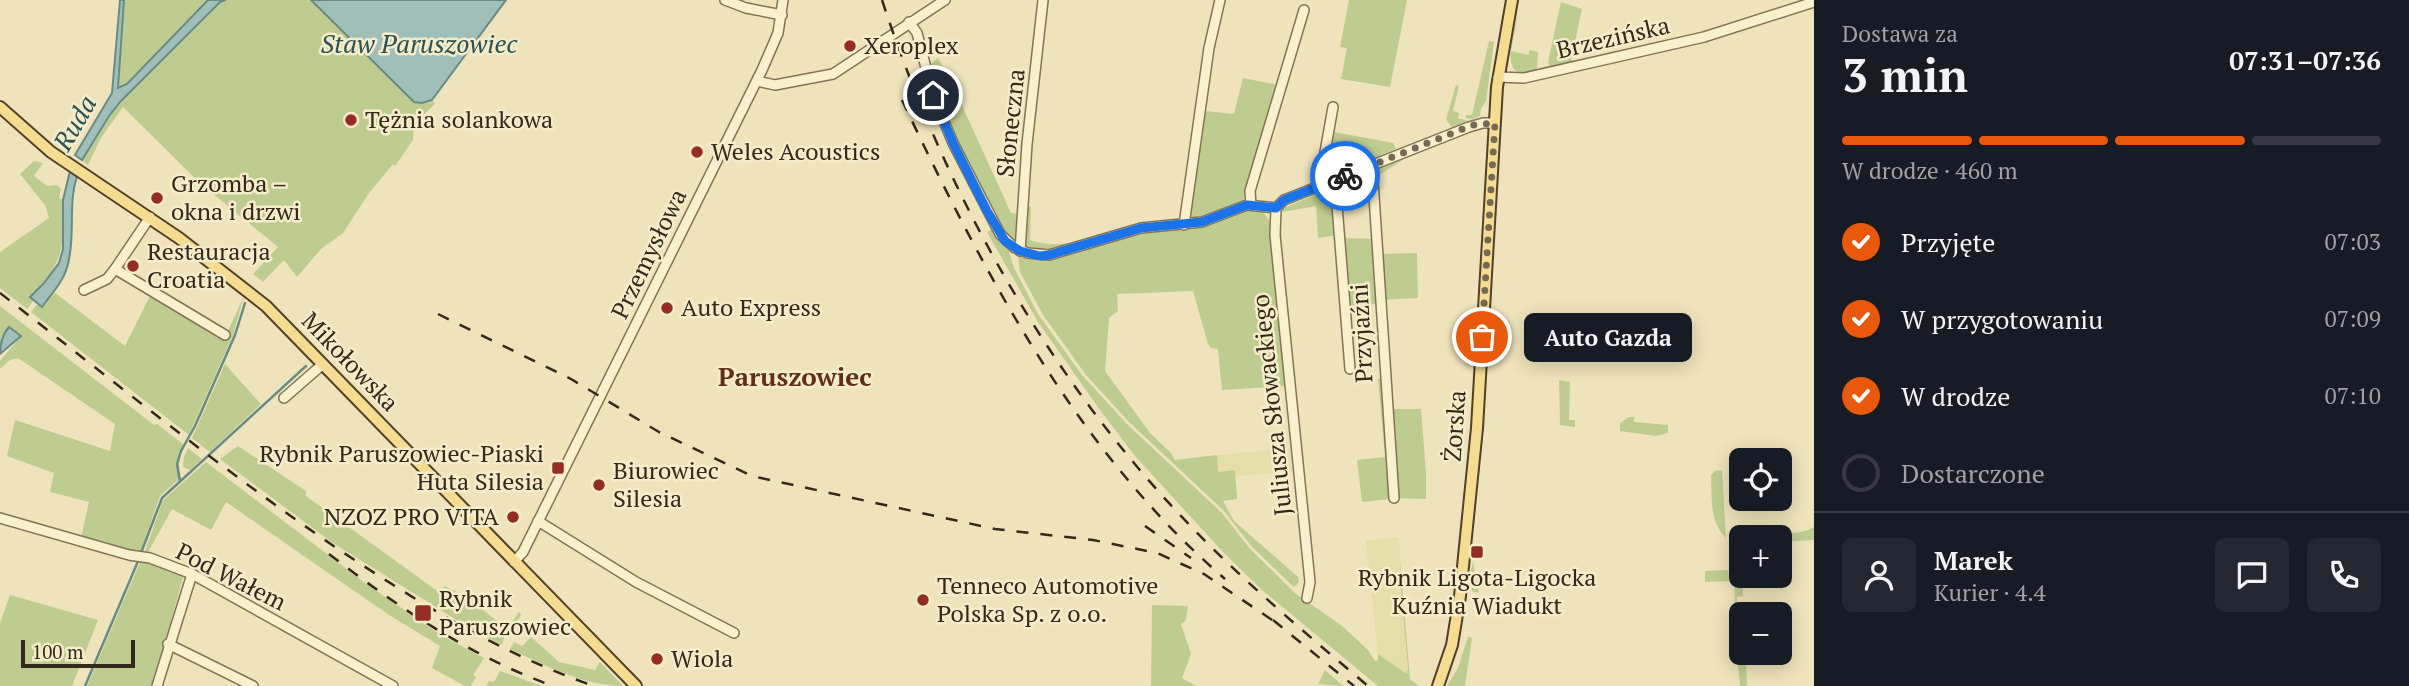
<!DOCTYPE html>
<html lang="pl">
<head>
<meta charset="utf-8">
<style>
  body { margin:0; font-family:"PT Serif",serif; background:#242831; color:#f1f3f6; height:100vh; display:flex; flex-direction:column; font-size:26px; white-space:nowrap }
  * { box-sizing:border-box; margin:0 }
  p { font-size:23px; color:#9ea1a6 }
  .icon { flex:none; width:38px; height:38px; fill:none; stroke:currentColor; stroke-width:2; stroke-linecap:round; stroke-linejoin:round }
  .map { position:relative; flex:1; overflow:hidden }
  .side { display:flex; flex-direction:column; background:#171b24; width:595px }
  .side>* { flex:none }
  .buttons { position:absolute; left:1729px; top:448px; display:grid; gap:14px }
  .buttons a { display:grid; place-items:center; width:63px; height:63px; border-radius:10px; background:#171b24; box-shadow:0 4px 18px #0003; font-size:35px }
  .scale { position:absolute; left:21px; bottom:18px; width:114px; box-sizing:border-box; padding-left:7px; border:4px solid #34291a; border-top:0; font-size:19px; line-height:24px; white-space:nowrap; color:#34291a; -webkit-text-stroke:5px #f5edca; paint-order:stroke }
  .pin { position:absolute; display:grid; place-items:center; width:60px; height:60px; color:#fff; margin:-30px; border:4px solid #fff; border-radius:50%; box-shadow:0 2px 7px #0007 }
  .courier { position:absolute; display:grid; place-items:center; width:70px; height:70px; margin:-35px; border:5px solid #1a73e8; border-radius:50%; background:#fff; color:#222; box-shadow:0 2px 9px #0007 }
  .bubble { position:absolute; height:49px; border-radius:10px; background:#171b24; box-shadow:0 4px 18px #0003; font-size:23px; font-weight:700; line-height:49px; text-align:center }
  .headline em { font-style:normal; font-weight:700 }
  .headline div { display:flex; flex-direction:column-reverse }
  .headline { display:flex; align-items:center; justify-content:space-between; height:119px; padding:0 28px }
  h1 { font-size:46px; font-weight:700; line-height:52px }
  .bar { display:grid; grid-template-columns:repeat(4,1fr); gap:10px 7px; align-content:center; height:84px; padding:0 28px }
  .bar i { height:9px; border-radius:5px; background:#363941 }
  .bar .selected { background:#ea580c }
  .bar p { grid-column:span 4 }
  .line { display:flex; align-items:center; gap:18px; padding:0 28px; border-top:2px solid #363941 }
  .line div { flex:1 }
  .round { display:grid; place-items:center; flex:none; width:74px; height:74px; border-radius:10px; background:#242831 }
  ol { padding:0 28px; list-style:none }
  li { display:flex; align-items:center; gap:21px; height:77px }
  li p { margin-inline-start:auto }
  li .icon { padding:7px; border-radius:50%; background:#ea580c; color:#fff; stroke-width:4 }
  li:last-child { color:#9ea1a6 }
  li i { width:38px; height:38px; border:4px solid #363941; border-radius:50% }
  main { display:flex; flex:1; min-height:0 }
  .map>svg:first-child { display:block }
</style>
</head>
<body>
<main>
<div class="map">
<svg width="1814" height="686" viewBox="0 0 1814 686">
  <rect width="100%" height="100%" fill="#eee3bb"/>
  <g fill="#e4dfa8">
    <path d="M1290,448L1292,472L1235,476L1234,470L1218,472L1217,455Z"/>
    <path d="M1399,537L1408,668L1407,675L1378,654L1366,541Z"/>
  </g>
  <g fill="#bfcc8f">
    <path d="M124,0H208L127,84L117,89Z"/>
    <path d="M226,0H311L414,102L422,103L432,100L435,104L414,124L413,140L395,166L393,164L369,193L343,233L321,249L297,277L284,260L263,282L253,274L278,247L201,184L123,107L101,138L88,165L82,160L109,116L121,101L220,1Z"/>
    <path d="M1349,0H1407L1390,87L1341,79L1347,48L1340,47Z"/>
    <path d="M1561,2L1582,9L1571,60L1578,61L1550,67L1548,62Z"/>
    <path d="M1518,15L1511,51L1528,55L1530,50L1538,52L1537,69C1497,88 1513,33 1518,15Z"/>
    <path d="M1489,41L1494,42L1486,101L1481,109L1480,116L1472,119L1466,118V115H1472Z"/>
    <path d="M938,58L952,84L944,85L936,83L932,63Z"/>
    <path d="M1243,78L1279,85L1272,113L1266,118L1243,201L1192,219L1190,217L1203,116L1205,111L1234,114Z"/>
    <path d="M1456,85L1459,86L1453,111L1459,113L1458,118L1472,122L1452,128L1446,119Z"/>
    <path d="M954,88L1011,213L1019,214L1018,242L1014,245L1004,233L969,166L942,105L944,91Z"/>
    <path d="M1334,132L1393,143L1396,149L1327,177L1323,175Z"/>
    <path d="M1406,158L1376,177L1380,254L1417,253L1418,298L1381,300L1376,173L1377,169Z"/>
    <path d="M34,161L43,163L34,176L47,186L57,185L61,189L59,198L63,200C65,245 64,264 30,297L34,300L27,309L0,288V252L49,218L45,205L20,174Z"/>
    <path d="M1333,187L1338,235L1318,238L1316,206L1282,212L1280,223L1282,238L1280,237L1278,222L1282,209Z"/>
    <path d="M1029,206L1031,207L1030,240C1059,250 1086,240 1114,230L1115,233L1044,253L1027,250L1024,247L1026,207Z"/>
    <path d="M1246,209L1263,212L1271,223L1286,386L1222,390L1218,349L1211,348L1208,344L1193,291L1117,294L1118,311L1109,318L1105,371L1150,433L1171,453L1175,460L1217,455L1218,472L1235,470L1237,499L1223,501L1234,521L1298,577L1299,582L1294,587L1252,547L1224,511L1129,422L1086,375L1043,315L1020,272L1018,256L1050,258L1124,235Z"/>
    <path d="M994,229L1008,248L1014,268L1038,314L1082,375L1127,424L1222,513L1251,550L1296,594L1341,625L1368,650L1375,661L1378,660V654L1407,674L1408,668L1400,579V563L1410,679L1419,686H1378L1262,590L1224,553L1135,456L1100,410L1038,322L987,232Z"/>
    <path d="M1342,238L1375,239L1380,346L1376,304L1346,306Z"/>
    <path d="M55,293L125,346L151,294L227,333L244,296L233,335L189,435L31,312L38,303L43,306Z"/>
    <path d="M0,306L154,425L157,424L183,444L179,464L180,478L160,496L140,553L81,538L89,502L50,492L54,473L7,456L15,420L110,451L115,424L18,358L10,360L0,369V361L21,336L4,333L0,344Z"/>
    <path d="M225,364L261,404L210,452L192,438Z"/>
    <path d="M1378,379H1382L1390,499L1362,502L1357,460L1385,457Z"/>
    <path d="M1559,380L1570,382L1569,420H1575V427L1560,425Z"/>
    <path d="M1388,409H1421L1426,474V499L1396,498Z"/>
    <path d="M1629,417H1634V422L1668,425V433L1656,436L1620,431V423Z"/>
    <path d="M238,446L306,491V496L440,593L445,586C468,597 487,613 507,629L519,612L521,615L508,635L505,634L502,645L468,627L333,543L220,459Z"/>
    <path d="M188,448L202,459L190,470L183,467L184,457Z"/>
    <path d="M206,462L365,583L441,635L484,658L473,675L476,677L471,686H465L432,668L440,646L389,615L226,502L211,530L172,509L147,554H144L163,500Z"/>
    <path d="M1722,470L1726,538C1709,521 1712,498 1711,475L1715,471Z"/>
    <path d="M1814,527V540L1780,542V537H1768C1781,531 1800,536 1814,527Z"/>
    <path d="M1741,553L1743,596L1737,597L1738,621L1735,623L1734,554Z"/>
    <path d="M141,560L154,562L184,574L153,686H87Z"/>
    <path d="M1473,562L1479,593L1472,591L1468,582Z"/>
    <path d="M1728,570L1729,581L1705,582V571Z"/>
    <path d="M10,595L98,620L72,686H0V623Z"/>
    <path d="M1152,605L1188,606L1186,620L1181,624L1191,654L1182,678L1196,686H1151Z"/>
    <path d="M1735,634L1738,635L1740,662L1746,663L1747,686H1740Z"/>
    <path d="M531,637L559,662L595,670L600,662L623,686C584,686 544,665 510,649L514,642L522,646Z"/>
    <path d="M1468,637L1472,638L1465,686H1447L1458,668Z"/>
    <path d="M1325,670L1342,685L1344,686L1318,684Z"/>
    <path d="M500,671L542,686H486L489,681L494,682Z"/>
  </g>
  <g fill="#9fbfb8" stroke="#678c86" stroke-width="2">
    <path d="M120,0H124L118,88L127,84L208,0H226L220,2L121,101L109,116L82,160L75,155L112,93Z"/>
    <path d="M311,0H506L432,100L422,103L414,102Z"/>
    <path d="M70,171L77,176C68,204 75,231 69,259C66,279 53,292 42,307L30,297L44,283L59,263L63,249V200Z"/>
    <path d="M9,327L21,336L0,354C0,344 2,335 9,327Z"/>
  </g>
  <g fill="none" stroke-linecap="round" stroke-linejoin="round">
    <g stroke="#678c86" stroke-width="2.5">
      <path d="M180,481L177,464L181,451L195,426L235,335L245,303"/>
      <path d="M85,686L136,566L162,498L306,366"/>
    </g>
    <g stroke="#857355" stroke-width="12">
      <g id="minor">
        <path d="M725,0L746,8L782,15"/>
        <path d="M909,22L917,33L933,95L953,143L1000,234L1015,248L1028,253L1049,255L1141,228L1202,222L1247,205L1276,208"/>
        <path d="M1498,77L1524,78L1704,37L1814,2"/>
        <path d="M757,81L775,85L833,74L945,0"/>
        <path d="M1372,166L1394,498"/>
        <path d="M1335,180L1350,369"/>
        <path d="M1319,186L1333,107"/>
        <path d="M1251,205L1250,191L1304,10"/>
        <path d="M1276,208L1275,235L1310,582L1307,598"/>
        <path d="M1276,208L1284,200L1469,127L1483,123H1495"/>
        <path d="M150,217L115,269L225,335"/>
        <path d="M1184,225L1209,48L1220,0"/>
        <path d="M1020,251L1027,144L1043,0"/>
        <path d="M84,290L107,279L115,269"/>
        <path d="M284,398L323,364"/>
        <path d="M0,518L129,555L150,558L192,574L393,686"/>
        <path d="M538,521L636,582L734,633"/>
        <path d="M514,562L523,552L762,70L778,33L783,0"/>
        <path d="M168,644L253,686"/>
        <path d="M157,686L192,574"/>
      </g>
    </g>
    <g stroke="#52402a" stroke-width="14">
      <g id="major">
        <path d="M0,107L51,152L179,238L266,306L636,686"/>
        <path d="M1438,686L1452,645L1460,596L1477,428L1497,87L1512,0"/>
      </g>
    </g>
    <use href="#minor" stroke="#f9f0ce" stroke-width="9"/>
    <use href="#major" stroke="#f4dd90" stroke-width="10"/>
    <g stroke="#34291a" stroke-width="2.5" stroke-dasharray="12 12" stroke-linecap="butt">
      <path d="M882,0C944,189 1043,369 1180,515C1238,577 1303,631 1368,686"/>
      <path d="M902,100C984,273 1077,452 1225,579"/>
      <path d="M0,293C112,380 221,469 338,549C419,603 501,654 594,686"/>
      <path d="M438,314L571,379L659,432L752,476L995,529L1093,540L1157,553L1204,574L1281,626"/>
      <path d="M1145,526L1191,558"/>
      <path d="M329,554C399,608 470,656 553,686"/>
      <path d="M1273,620L1354,686"/>
    </g>
  </g>
  <g fill="none" stroke-linecap="round" stroke-linejoin="round">
    <path stroke="#756a52" stroke-width="7" stroke-dasharray="0 12.6" d="M1345,176L1473,125L1495,123L1482,337"/>
    <path stroke="#1a73e8" stroke-width="9" d="M933,95L953,143L987,211L1005,241L1020,251L1040,256L1049,255L1141,228L1202,222L1247,205L1276,208L1284,200L1345,176"/>
  </g>
  <g fill="#952d24" stroke="#f5edca" stroke-width="2.5">
    <circle cx="850" cy="46" r="7"/>
    <circle cx="351" cy="120" r="7"/>
    <circle cx="697" cy="152" r="7"/>
    <circle cx="157" cy="198" r="7"/>
    <circle cx="133" cy="266" r="7"/>
    <circle cx="667" cy="308" r="7"/>
    <rect x="551" y="461" width="14" height="14" rx="3.5"/>
    <circle cx="599" cy="485" r="7"/>
    <circle cx="513" cy="517" r="7"/>
    <rect x="1470" y="545" width="14" height="14" rx="3.5"/>
    <circle cx="923" cy="600" r="7"/>
    <rect x="414" y="604" width="18" height="18" rx="3.5"/>
    <circle cx="657" cy="659" r="7"/>
  </g>
  <g text-anchor="middle" stroke-width="5" stroke-linejoin="round" paint-order="stroke">
    <g font-size="24" fill="#34291a" stroke="#f5edca">
      <text transform="translate(1613 38) rotate(-13)" y="8">Brzezińska</text>
      <text transform="translate(1011 123) rotate(-84)" y="8">Słoneczna</text>
      <text transform="translate(649 254) rotate(-64)" y="8">Przemysłowa</text>
      <text transform="translate(1362 333) rotate(-93)" y="8">Przyjaźni</text>
      <text transform="translate(350 362) rotate(46)" y="8">Mikołowska</text>
      <text transform="translate(1272 405) rotate(-96)" y="8">Juliusza Słowackiego</text>
      <text transform="translate(1455 426) rotate(-86)" y="8">Żorska</text>
      <text transform="translate(231 577) rotate(27)" y="8">Pod Wałem</text>
    </g>
    <g font-size="24" fill="#34291a" stroke="#f5edca" text-anchor="start">
      <text x="864" y="54">Xeroplex</text>
      <text x="365" y="128">Tężnia solankowa</text>
      <text x="711" y="160">Weles Acoustics</text>
      <text x="171" y="192">Grzomba –<tspan x="171" dy="28">okna i drzwi</tspan></text>
      <text x="147" y="260">Restauracja<tspan x="147" dy="28">Croatia</tspan></text>
      <text x="681" y="316">Auto Express</text>
      <text x="544" y="462" text-anchor="end">Rybnik Paruszowiec-Piaski<tspan x="544" dy="28">Huta Silesia</tspan></text>
      <text x="613" y="479">Biurowiec<tspan x="613" dy="28">Silesia</tspan></text>
      <text x="499" y="525" text-anchor="end">NZOZ PRO VITA</text>
      <text x="1477" y="586" text-anchor="middle">Rybnik Ligota-Ligocka<tspan x="1477" dy="28">Kuźnia Wiadukt</tspan></text>
      <text x="937" y="594">Tenneco Automotive<tspan x="937" dy="28">Polska Sp. z o.o.</tspan></text>
      <text x="439" y="607">Rybnik<tspan x="439" dy="28">Paruszowiec</tspan></text>
      <text x="671" y="667">Wiola</text>
    </g>
    <g font-size="26" font-style="italic" fill="#295354" stroke="#f5edca">
      <text x="419" y="53">Staw Paruszowiec</text>
      <text transform="translate(75 123) rotate(-60)" y="9">Ruda</text>
    </g>
    <g font-size="26" font-weight="bold" fill="#612e19" stroke="#f5edca">
      <text x="795" y="386">Paruszowiec</text>
    </g>
  </g>
</svg>
<div class="buttons">
<a><svg class="icon" aria-label="locate" viewBox="0 0 24 24"><circle cx="12" cy="12" r="6"/><path d="M12 2v4M12 18v4M2 12h4M18 12h4"/></svg></a>
<a>+</a>
<a>−</a>
</div>
<div class="scale">100 m</div>
<div class="pin" style="left:1482px;top:337px;background:#ea580c"><svg class="icon" aria-label="bag" viewBox="0 0 24 24"><path d="M5 8h14l-1 12H6zM9 8a3 3 0 0 1 6 0"/></svg></div>
<div class="pin" style="left:933px;top:95px;background:#1f2937"><svg class="icon" aria-label="home" viewBox="0 0 24 24"><path d="M3 11l9-7 9 7M6 9v11h12V9"/></svg></div>
<div class="courier" style="left:1345px;top:176px"><svg class="icon" aria-label="bike" viewBox="0 0 24 24"><circle cx="6" cy="16" r="4"/><circle cx="18" cy="16" r="4"/><path d="M6 16l4-8h5l3 8M10 8l3 8H6M13 5h3"/></svg></div>
<div class="bubble" style="left:1524px;top:313px;width:168px">Auto Gazda</div>
</div>
<section class="side">
<div class="headline"><div><h1>3 min</h1><p>Dostawa za</p></div><em>07:31–07:36</em></div>
<div class="bar"><i class="selected"></i><i class="selected"></i><i class="selected"></i><i></i><p>W drodze · 460 m</p></div>
<ol>
<li><svg class="icon" aria-label="check" viewBox="0 0 24 24"><path d="M5 12l5 5 9-10"/></svg>Przyjęte<p>07:03</p></li>
<li><svg class="icon" aria-label="check" viewBox="0 0 24 24"><path d="M5 12l5 5 9-10"/></svg>W przygotowaniu<p>07:09</p></li>
<li><svg class="icon" aria-label="check" viewBox="0 0 24 24"><path d="M5 12l5 5 9-10"/></svg>W drodze<p>07:10</p></li>
<li><i></i>Dostarczone</li>
</ol>
<div class="line" style="height:126px"><a class="round"><svg class="icon" aria-label="person" viewBox="0 0 24 24"><circle cx="12" cy="8" r="4"/><path d="M4 21q1-7 8-7t8 7"/></svg></a><div><b>Marek</b><p>Kurier · 4.4</p></div><a class="round"><svg class="icon" aria-label="chat" viewBox="0 0 24 24"><path d="M4 5h16v11H9l-5 4z"/></svg></a><a class="round"><svg class="icon" aria-label="phone" viewBox="0 0 24 24"><path d="M5 4h4l2 5-3 2q2 4 5 5l2-3 5 2v4C11 20 4 13 5 4z"/></svg></a></div>
</section>
</main>
</body>
</html>
